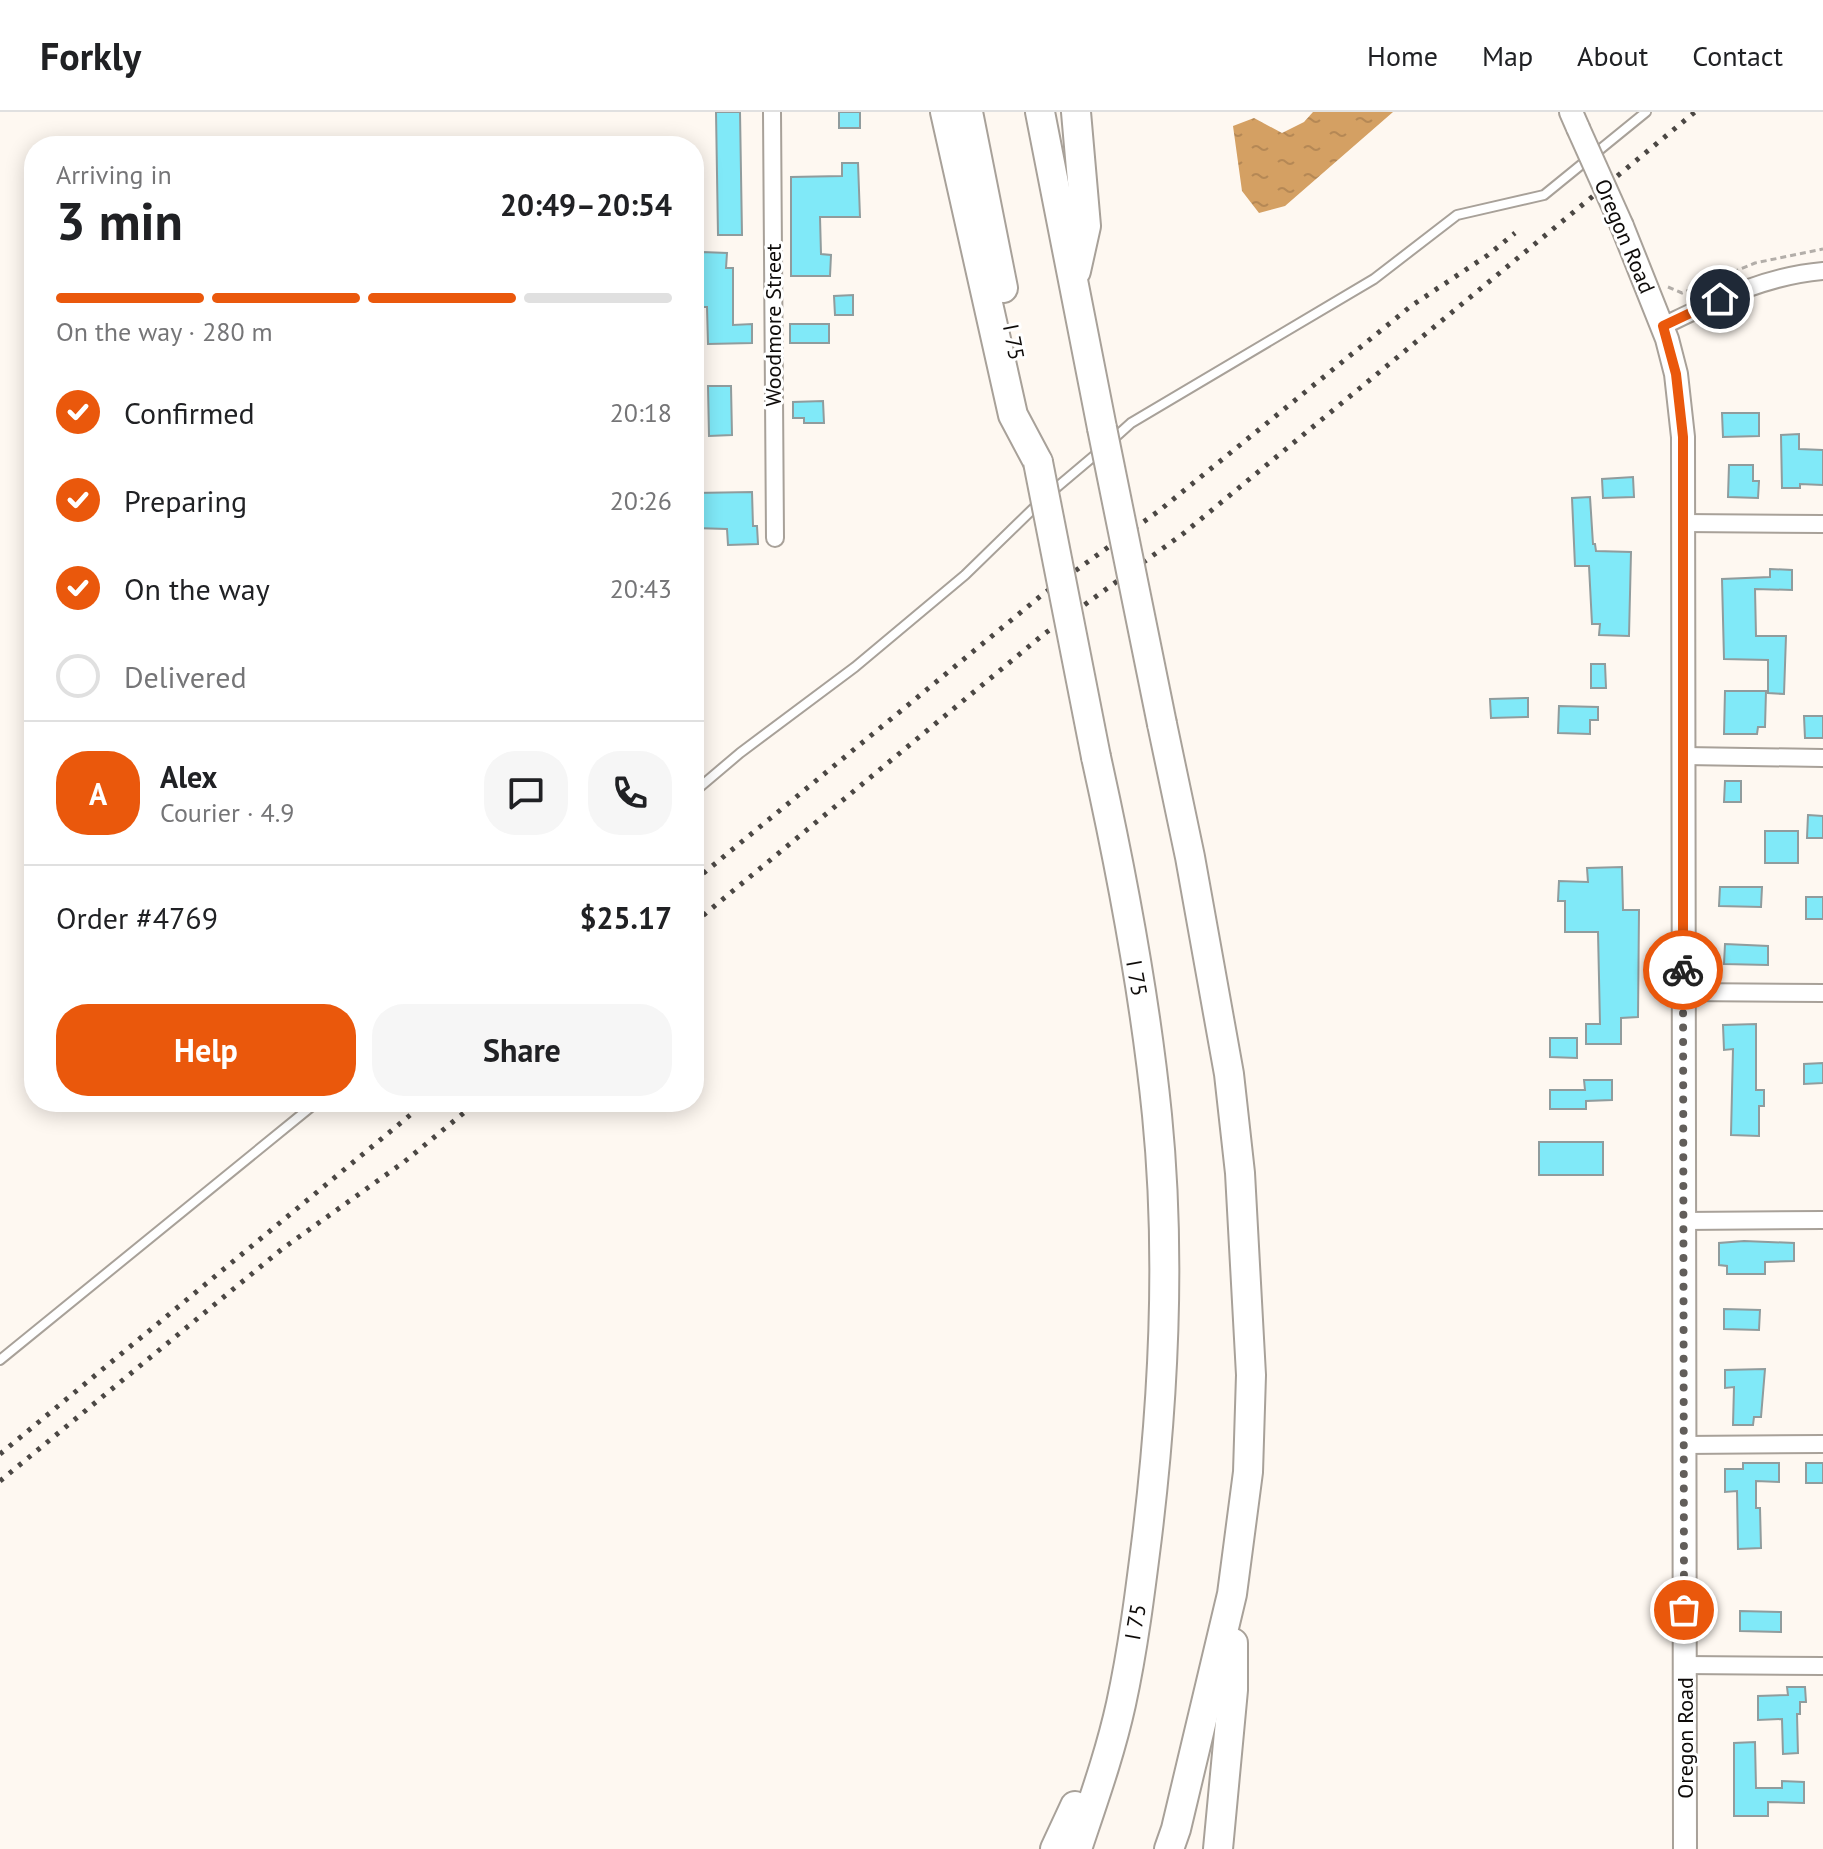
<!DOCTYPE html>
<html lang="en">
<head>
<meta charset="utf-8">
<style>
  body { margin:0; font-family:"PT Sans",sans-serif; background:#f6f6f6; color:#202124; height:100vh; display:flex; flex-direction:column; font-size:30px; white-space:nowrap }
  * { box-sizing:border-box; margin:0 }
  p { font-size:26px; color:#757577 }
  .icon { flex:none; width:44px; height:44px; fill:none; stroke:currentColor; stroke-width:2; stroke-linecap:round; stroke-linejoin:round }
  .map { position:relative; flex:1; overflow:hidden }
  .details { position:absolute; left:24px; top:24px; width:680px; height:976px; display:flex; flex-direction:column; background:#fff; border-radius:32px; box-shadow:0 4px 20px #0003 }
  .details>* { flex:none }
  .pin { position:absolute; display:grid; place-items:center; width:68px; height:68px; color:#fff; margin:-34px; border:4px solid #fff; border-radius:50%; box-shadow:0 2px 8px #0007 }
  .courier { position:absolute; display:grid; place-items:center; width:80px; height:80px; margin:-40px; border:6px solid #ea580c; border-radius:50%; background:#fff; color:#222; box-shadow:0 2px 10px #0007 }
  .head em { font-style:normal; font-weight:600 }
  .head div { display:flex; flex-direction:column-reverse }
  .head { display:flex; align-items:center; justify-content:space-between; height:136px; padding:0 32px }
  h1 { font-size:52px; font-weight:600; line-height:60px }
  .bar { display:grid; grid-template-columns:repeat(4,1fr); gap:12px 8px; align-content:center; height:96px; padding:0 32px }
  .bar i { height:10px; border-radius:6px; background:#e0e0e0 }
  .bar .on { background:#ea580c }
  .bar p { grid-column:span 4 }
  .line { display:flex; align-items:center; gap:20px; padding:0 32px; border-top:2px solid #e0e0e0 }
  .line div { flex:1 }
  .round { display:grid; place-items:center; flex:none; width:84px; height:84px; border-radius:32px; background:#f6f6f6 }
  ol { padding:0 32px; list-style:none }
  li { display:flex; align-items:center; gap:24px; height:88px }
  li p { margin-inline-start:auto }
  li .icon { padding:8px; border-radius:50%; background:#ea580c; color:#fff; stroke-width:4 }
  li:last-child { color:#757577 }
  li i { width:44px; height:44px; border:4px solid #e0e0e0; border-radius:50% }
  .cta { display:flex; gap:16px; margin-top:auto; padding:16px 32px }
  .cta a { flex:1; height:92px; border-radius:32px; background:#ea580c; color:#fff; font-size:32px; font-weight:600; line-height:92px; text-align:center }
  .cta a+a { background:#f6f6f6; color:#202124 }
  header { display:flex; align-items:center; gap:48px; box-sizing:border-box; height:112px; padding:0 40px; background:#fff; border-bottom:2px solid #e0e0e0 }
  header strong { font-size:38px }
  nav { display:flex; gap:44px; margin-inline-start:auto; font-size:28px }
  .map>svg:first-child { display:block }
</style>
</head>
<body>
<header>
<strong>Forkly</strong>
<nav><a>Home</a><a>Map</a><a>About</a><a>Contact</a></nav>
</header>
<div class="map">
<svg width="1823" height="1737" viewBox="0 0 1823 1737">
  <defs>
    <pattern id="water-ripples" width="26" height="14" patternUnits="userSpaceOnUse" patternTransform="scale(2)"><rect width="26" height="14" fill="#d4a063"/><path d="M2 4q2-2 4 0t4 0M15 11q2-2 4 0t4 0" fill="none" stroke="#b58855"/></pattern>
  </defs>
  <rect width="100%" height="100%" fill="#fef8f1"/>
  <path fill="url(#water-ripples)" d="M1313,0H1393L1285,94L1259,101L1242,79L1233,14L1254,6L1282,21L1304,10Z"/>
  <g fill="#80e9f8" stroke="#909c9d" stroke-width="2">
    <path d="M716,0H740L742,123H718Z"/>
    <rect x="839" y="0" width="21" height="16"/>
    <path d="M842,51H858L860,105H820L821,142L831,143L830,164H791V65L842,64Z"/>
    <path d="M702,140L727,141L726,156H733V213L752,212V231L708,232L707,195H703Z"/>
    <path d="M853,183V203H835L834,184Z"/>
    <rect x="790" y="212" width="39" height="19"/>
    <path d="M708,274H731L732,323L709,324Z"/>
    <path d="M823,289L824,311H804V306H793V290Z"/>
    <path d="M1722,301H1759V324L1723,325Z"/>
    <path d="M1799,322V337L1823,338V373L1800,372V376H1782L1781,323Z"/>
    <path d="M1729,353H1753V369H1759L1758,386L1728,385Z"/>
    <path d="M1633,365L1634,385L1603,386L1602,367Z"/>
    <path d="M752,380L753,414H757L758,432L728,433L727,417L694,416V381Z"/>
    <path d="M1590,385L1593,432H1595L1596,439L1631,440L1629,524L1599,523L1600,512H1592L1589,454H1575L1572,386Z"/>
    <path d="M1770,457L1792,458V478L1755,477L1756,524H1786L1784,582L1768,581V548L1724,547L1722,467L1770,465Z"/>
    <path d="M1591,552H1605L1606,576H1591Z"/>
    <path d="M1725,579H1766L1765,615H1758L1757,622H1724Z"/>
    <path d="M1528,586V605L1491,606L1490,587Z"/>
    <path d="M1559,594L1598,595V608H1590V622L1558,621Z"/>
    <path d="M1804,604H1823V626H1805Z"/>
    <path d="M1725,669H1741V690H1724Z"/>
    <path d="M1808,703L1823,704V726H1807Z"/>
    <rect x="1765" y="719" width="33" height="32"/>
    <path d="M1622,755L1623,798H1639L1638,905L1621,906V932H1586V912H1600L1598,820H1565V789H1558L1559,769L1588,770L1587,756Z"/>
    <path d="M1720,775H1762L1761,795L1719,794Z"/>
    <rect x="1806" y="785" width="17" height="22"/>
    <path d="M1725,832L1768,834V853L1724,852Z"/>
    <path d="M1756,912V978H1764V994H1759V1024L1731,1023L1733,937L1724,938L1723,913Z"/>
    <path d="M1550,926H1577V946L1550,945Z"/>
    <path d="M1823,951V971L1804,972V952Z"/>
    <path d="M1584,968H1612V988L1586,989V997H1550V978H1585Z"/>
    <rect x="1539" y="1030" width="64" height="33"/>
    <path d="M1744,1129L1794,1131V1149L1765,1150V1162H1727V1154L1719,1153V1131Z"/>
    <path d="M1724,1197L1760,1198L1759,1218L1724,1217Z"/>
    <path d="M1765,1257L1761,1305H1754L1753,1313H1733L1734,1275L1725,1276V1258Z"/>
    <path d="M1743,1351H1779V1370L1756,1369V1396H1760L1761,1436L1738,1437L1737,1379L1725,1380V1357H1743Z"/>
    <rect x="1806" y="1351" width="17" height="20"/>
    <path d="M1740,1499L1781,1500V1520L1740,1519Z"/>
    <path d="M1787,1575H1805L1806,1590H1800V1602H1797L1798,1641L1783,1642L1782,1607L1758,1608V1584L1788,1583Z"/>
    <path d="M1755,1630L1756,1676H1782V1669L1804,1670V1691L1768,1690V1704H1734V1631Z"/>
  </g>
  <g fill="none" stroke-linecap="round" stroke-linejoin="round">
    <g stroke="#a8a199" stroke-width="12">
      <g id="lane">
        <path d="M1111,329L1131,311L1374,167L1457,103L1544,83L1646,0"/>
        <path d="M1050,381L1101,338"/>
        <path d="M694,680L740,641L855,555L965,463L1040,390"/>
        <path d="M0,1248L317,990"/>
      </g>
    </g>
    <g stroke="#a8a199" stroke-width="20">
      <g id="street">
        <path d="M772,0L775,426"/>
        <path d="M1663,214C1715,189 1764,164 1823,159"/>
        <path d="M1683,411L1823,412"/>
        <path d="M1685,644L1823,646"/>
        <path d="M1683,880L1823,881"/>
        <path d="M1683,1109L1823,1108"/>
        <path d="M1684,1333L1823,1332"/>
        <path d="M1684,1553L1823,1554"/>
      </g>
    </g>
    <g stroke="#a8a199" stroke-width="26">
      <g id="secondary">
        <path d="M1571,0L1578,16"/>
        <path d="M1622,114L1667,227L1676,262L1683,325L1685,1737"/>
      </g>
    </g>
    <g stroke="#a8a199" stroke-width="32">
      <g id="highway">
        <path d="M945,0L1013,303L1038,350"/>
        <path d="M968,0L1003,176"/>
        <path d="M1040,0L1102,316"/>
        <path d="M1076,0L1086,114L1076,159"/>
        <path d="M1162,612L1190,745L1229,962L1240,1061L1251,1263L1248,1360L1232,1482L1176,1717L1169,1737"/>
        <path d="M1055,1737L1075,1694"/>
        <path d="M1077,1737C1093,1689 1110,1642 1121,1592C1133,1537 1140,1481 1147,1425C1164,1285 1171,1143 1157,1003C1145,883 1122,762 1096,645"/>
        <path d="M1218,1737L1233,1578V1531"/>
      </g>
    </g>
    <path stroke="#b3aea9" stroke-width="3" stroke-dasharray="6 4" stroke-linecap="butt" d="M1668,175L1682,181L1755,151L1823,137"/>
    <use href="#lane" stroke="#fff" stroke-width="8"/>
    <use href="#street" stroke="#fff" stroke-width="16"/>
    <use href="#secondary" stroke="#fff" stroke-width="22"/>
    <use href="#highway" stroke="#fff" stroke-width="28"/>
    <g stroke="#4b4744" stroke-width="5" stroke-dasharray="4 8" stroke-linecap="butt">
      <path d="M694,769L1043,482L1160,398L1411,194L1488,143L1515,121"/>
      <path d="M694,811L1044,522L1184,421L1695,0"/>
      <path d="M0,1342L426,990"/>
      <path d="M0,1369L282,1137L404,1050L477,990"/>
    </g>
    <g stroke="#a8a199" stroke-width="26" stroke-linecap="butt">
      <path id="secondary-bridge" d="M1578,16L1622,114"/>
    </g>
    <g stroke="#a8a199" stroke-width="32" stroke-linecap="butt">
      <g id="highway-bridge">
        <path d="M1102,316L1162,612"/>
        <path d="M1038,350L1096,645"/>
      </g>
    </g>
    <use href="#secondary-bridge" stroke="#fff" stroke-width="22"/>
    <use href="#highway-bridge" stroke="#fff" stroke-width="28"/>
  </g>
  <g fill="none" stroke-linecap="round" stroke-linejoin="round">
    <path stroke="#625e5a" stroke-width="8" stroke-dasharray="0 14.4" d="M1683,858L1684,1498"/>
    <path stroke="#ea580c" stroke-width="10" d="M1683,858V325L1676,262L1663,214L1720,187"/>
  </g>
  <g text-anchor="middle" stroke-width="6" stroke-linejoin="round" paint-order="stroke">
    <g font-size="22" fill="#0e0b09" stroke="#fff">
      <text transform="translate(1625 124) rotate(67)" y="8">Oregon Road</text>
      <text transform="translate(773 213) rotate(-90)" y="8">Woodmore Street</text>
      <text transform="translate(1014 230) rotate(79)" y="8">I 75</text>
      <text transform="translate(1137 866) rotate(80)" y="8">I 75</text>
      <text transform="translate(1135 1510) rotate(-80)" y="8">I 75</text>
      <text transform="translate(1685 1626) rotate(-90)" y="8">Oregon Road</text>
    </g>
  </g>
</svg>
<div class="pin" style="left:1684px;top:1498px;background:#ea580c"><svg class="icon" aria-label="bag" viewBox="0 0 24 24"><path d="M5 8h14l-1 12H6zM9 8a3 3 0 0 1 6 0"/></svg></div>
<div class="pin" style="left:1720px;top:187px;background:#1f2937"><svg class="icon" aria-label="home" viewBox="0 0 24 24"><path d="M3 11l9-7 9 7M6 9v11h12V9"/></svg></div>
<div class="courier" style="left:1683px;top:858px"><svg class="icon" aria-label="bike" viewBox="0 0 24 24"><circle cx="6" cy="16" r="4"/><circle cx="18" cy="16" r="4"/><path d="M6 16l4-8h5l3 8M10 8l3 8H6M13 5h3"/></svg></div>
<section class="details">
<div class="head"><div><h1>3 min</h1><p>Arriving in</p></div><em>20:49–20:54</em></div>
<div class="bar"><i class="on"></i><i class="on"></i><i class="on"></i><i></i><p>On the way · 280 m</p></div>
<ol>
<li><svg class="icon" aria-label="check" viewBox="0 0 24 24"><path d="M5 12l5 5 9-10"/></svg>Confirmed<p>20:18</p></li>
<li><svg class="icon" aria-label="check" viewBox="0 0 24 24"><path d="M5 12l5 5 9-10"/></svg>Preparing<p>20:26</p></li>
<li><svg class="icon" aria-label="check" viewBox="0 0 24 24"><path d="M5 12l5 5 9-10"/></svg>On the way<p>20:43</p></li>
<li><i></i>Delivered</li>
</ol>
<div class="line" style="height:144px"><b class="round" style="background:#ea580c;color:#fff">A</b><div><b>Alex</b><p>Courier · 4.9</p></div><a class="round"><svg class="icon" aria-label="chat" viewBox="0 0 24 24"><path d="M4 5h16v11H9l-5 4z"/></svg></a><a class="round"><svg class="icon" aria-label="phone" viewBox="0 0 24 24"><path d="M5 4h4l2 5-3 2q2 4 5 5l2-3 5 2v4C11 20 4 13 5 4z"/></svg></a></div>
<div class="line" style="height:104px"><div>Order #4769</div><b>$25.17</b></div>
<div class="cta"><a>Help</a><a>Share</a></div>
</section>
</div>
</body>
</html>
